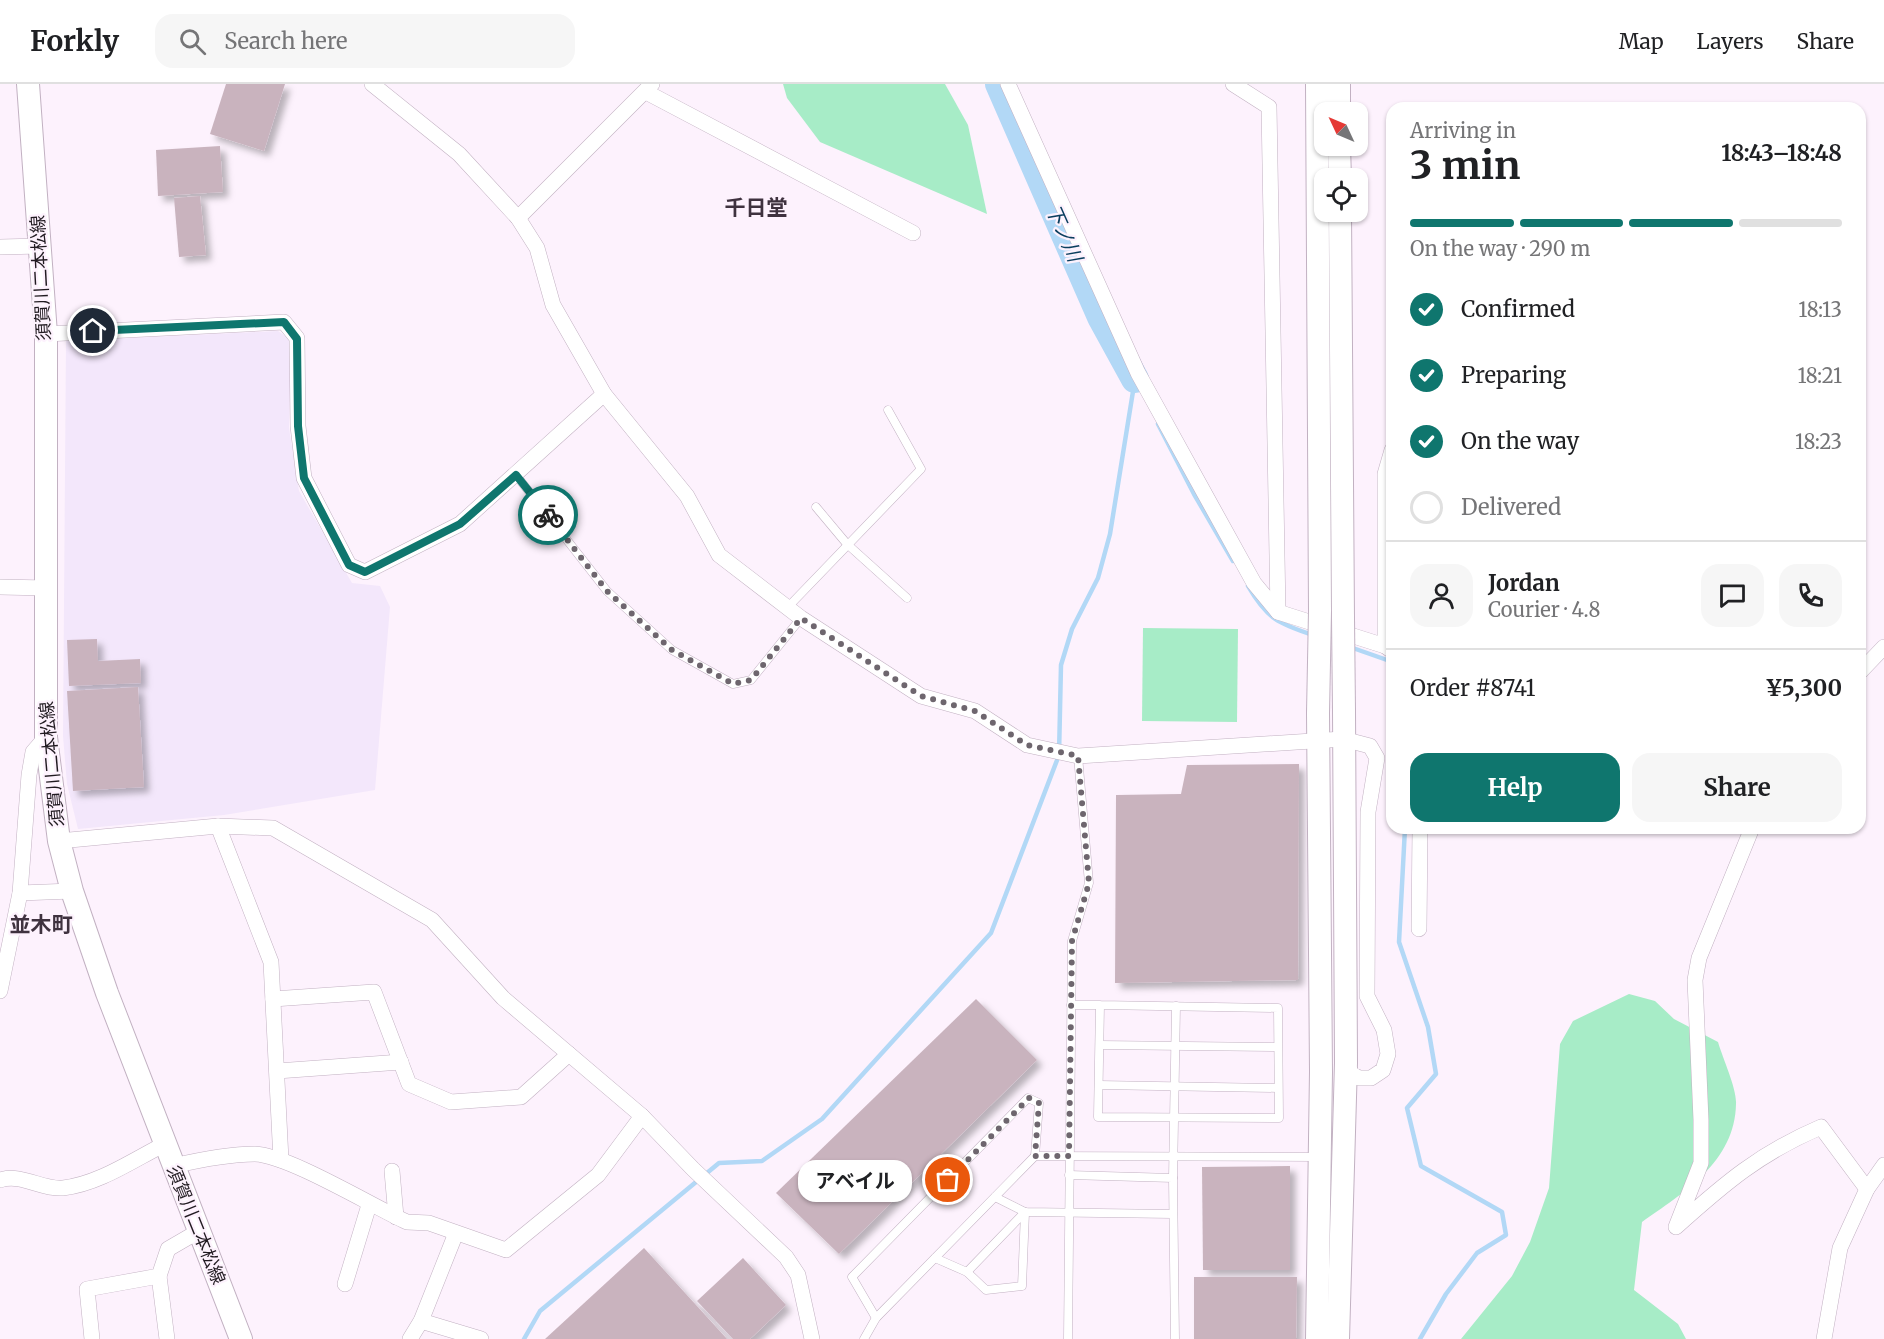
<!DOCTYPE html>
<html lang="en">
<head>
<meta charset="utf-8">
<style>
  body { margin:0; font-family:Merriweather,"Noto Sans JP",serif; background:#f6f6f6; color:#202124; height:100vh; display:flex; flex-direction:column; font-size:22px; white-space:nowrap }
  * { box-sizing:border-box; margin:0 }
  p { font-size:20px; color:#757577 }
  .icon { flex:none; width:33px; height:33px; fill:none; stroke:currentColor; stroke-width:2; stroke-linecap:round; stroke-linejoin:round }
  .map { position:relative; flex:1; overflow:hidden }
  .panel { position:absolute; left:1386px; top:18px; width:480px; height:732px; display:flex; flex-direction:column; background:#fff; border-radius:18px; box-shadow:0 2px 4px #0004 }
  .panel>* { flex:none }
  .needle { width:39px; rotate:314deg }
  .controls { position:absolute; left:1314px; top:18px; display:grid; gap:12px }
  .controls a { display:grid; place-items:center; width:54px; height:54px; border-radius:12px; background:#fff; box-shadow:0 2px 4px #0004; font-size:30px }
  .pin { position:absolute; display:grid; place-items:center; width:51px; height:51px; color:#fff; margin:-26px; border:3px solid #fff; border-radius:50%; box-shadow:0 2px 6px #0007 }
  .courier { position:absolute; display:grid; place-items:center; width:60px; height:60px; margin:-30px; border:4px solid #0f766e; border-radius:50%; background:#fff; color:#222; box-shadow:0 2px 8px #0007 }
  .bubble { position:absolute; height:42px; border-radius:18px; background:#fff; box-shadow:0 2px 4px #0004; font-size:20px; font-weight:700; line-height:42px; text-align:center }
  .overview em { font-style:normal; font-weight:700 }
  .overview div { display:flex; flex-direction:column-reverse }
  .overview { display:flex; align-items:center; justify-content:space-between; height:102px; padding:0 24px }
  h1 { font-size:39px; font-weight:700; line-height:45px }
  .bar { display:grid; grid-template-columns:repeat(4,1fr); gap:9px 6px; align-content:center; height:72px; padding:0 24px }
  .bar i { height:8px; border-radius:4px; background:#e0e0e0 }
  .bar .current { background:#0f766e }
  .bar p { grid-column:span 4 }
  .line { display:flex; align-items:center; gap:15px; padding:0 24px; border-top:2px solid #e0e0e0 }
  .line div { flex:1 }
  .round { display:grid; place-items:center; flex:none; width:63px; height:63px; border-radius:18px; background:#f6f6f6 }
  ol { padding:0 24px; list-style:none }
  li { display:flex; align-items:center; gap:18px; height:66px }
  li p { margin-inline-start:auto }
  li .icon { padding:6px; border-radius:50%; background:#0f766e; color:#fff; stroke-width:4 }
  li:last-child { color:#757577 }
  li i { width:33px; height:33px; border:3px solid #e0e0e0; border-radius:50% }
  .button { display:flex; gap:12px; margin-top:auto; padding:12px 24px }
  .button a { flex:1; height:69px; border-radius:18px; background:#0f766e; color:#fff; font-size:24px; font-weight:700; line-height:69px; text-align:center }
  .button a+a { background:#f6f6f6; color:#202124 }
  header { display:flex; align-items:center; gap:36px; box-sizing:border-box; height:84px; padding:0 30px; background:#fff; border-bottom:2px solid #e0e0e0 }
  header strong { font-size:28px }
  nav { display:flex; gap:33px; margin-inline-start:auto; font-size:21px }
  .search { width:420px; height:54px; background:#f6f6f6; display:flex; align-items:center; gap:15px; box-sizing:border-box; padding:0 21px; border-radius:18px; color:#757577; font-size:22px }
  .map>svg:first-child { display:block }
</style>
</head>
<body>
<header>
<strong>Forkly</strong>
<div class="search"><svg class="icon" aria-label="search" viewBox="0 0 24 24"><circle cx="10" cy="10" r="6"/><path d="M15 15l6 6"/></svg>Search here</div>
<nav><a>Map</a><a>Layers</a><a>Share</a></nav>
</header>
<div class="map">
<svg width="1884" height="1255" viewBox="0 0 1884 1255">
  <defs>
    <filter id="shadow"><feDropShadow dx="5.5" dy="5.5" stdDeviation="3" flood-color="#0004"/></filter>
  </defs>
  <rect width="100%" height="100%" fill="#fdf2fd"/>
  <path fill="#f3e7fb" d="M278,247L291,256L289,344L299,407L352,499L380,502L390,523L375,706L224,731L78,745L67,700L63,652L66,257Z"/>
  <g fill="#a7ecc7">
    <path d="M783,0H945L968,41L987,130L820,58L787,14Z"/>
    <path d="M1143,544L1238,545L1237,638L1142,637Z"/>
    <path d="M1629,910L1655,917L1674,935L1718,958C1723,975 1737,1005 1736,1020C1735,1078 1683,1109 1642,1138L1634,1206L1678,1240L1686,1255H1461L1512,1192L1530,1158L1549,1104L1560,960L1573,937Z"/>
  </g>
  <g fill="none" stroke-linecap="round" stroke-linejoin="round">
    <g stroke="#b2d8f6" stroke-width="4.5">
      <path d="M1158,340L1194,410L1233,477"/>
      <path d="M1248,502C1267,535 1279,540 1313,551"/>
      <path d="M1350,563L1387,576L1392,581"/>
      <path d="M1405,744L1399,858L1428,943L1436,990L1407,1024L1421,1082L1502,1128L1506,1151L1477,1169L1446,1210L1420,1255"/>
      <path d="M524,1255L540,1227L719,1079L762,1077L822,1035L991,849L1059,671L1061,581L1072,545L1098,494L1110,450L1135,295"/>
    </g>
    <path stroke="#b2d8f6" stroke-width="28" d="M999,0L1101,233L1135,295"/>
  </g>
  <g fill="#c9b3be" filter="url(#shadow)">
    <path d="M226,0H285L264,67L210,50Z"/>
    <path d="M220,62L223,108L158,112L156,66Z"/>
    <path d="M200,112L206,171L179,173L174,114Z"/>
    <path d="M97,555L98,577L140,575L141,599L69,602L67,556Z"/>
    <path d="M138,603L144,703L73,707L67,607Z"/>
    <path d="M1299,680L1298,896L1115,899L1116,711L1181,710L1187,681Z"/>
    <path d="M976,915L1037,976L839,1170L776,1109Z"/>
    <path d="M1290,1082V1186H1203L1202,1083Z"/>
    <path d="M644,1164L727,1255H545Z"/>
    <path d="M743,1174L786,1221L750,1255H733L697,1217Z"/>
    <path d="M1194,1193H1297L1296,1255H1194Z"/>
  </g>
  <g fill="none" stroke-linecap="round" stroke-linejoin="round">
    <g stroke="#c2b1c2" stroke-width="9">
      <g id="lane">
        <path d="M516,391L607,507L672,566L733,600L751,596L801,534"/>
        <path d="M816,423L847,460L907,514"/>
        <path d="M788,523L921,385L888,326"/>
        <path d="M1071,921H1100L1278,924L1279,1034L1098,1033L1100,921"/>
        <path d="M1100,961L1277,963"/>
        <path d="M1099,1001L1278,1004"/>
        <path d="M1069,1091L1173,1094L1175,1255"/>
        <path d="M1173,1094L1176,922"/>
        <path d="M995,1113L1025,1128L1173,1130"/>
        <path d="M935,1174L967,1188L1025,1128"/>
        <path d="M967,1188L986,1206L1022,1202L1025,1128"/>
        <path d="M876,1234L852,1193L1028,1014L1039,1019L1035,1072"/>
        <path d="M864,1255L876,1234L1035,1072L1316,1073"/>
        <path d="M1068,1255L1072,857L1089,799L1078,672"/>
      </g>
    </g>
    <g stroke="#c2b1c2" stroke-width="16">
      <g id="street">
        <path d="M372,0L459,70L518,134L537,164L553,221L604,310L687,412L719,471L801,534L921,612L975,627L1027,661L1078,672L1343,655L1370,662L1377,674L1368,728L1367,912L1384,946L1388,970L1383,986L1371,994H1359L1352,990L1346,979"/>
        <path d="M1008,0L1138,289L1254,499L1278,528L1385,562L1392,567"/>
        <path d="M1233,0L1269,23L1278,528"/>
        <path d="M646,8L913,149"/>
        <path d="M518,134L652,0"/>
        <path d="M0,163L40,162"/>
        <path d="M46,250L284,238L297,254L298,342L304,394L349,481L365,488L460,440L604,310"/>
        <path d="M0,503L47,504"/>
        <path d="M1385,562V390L1392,366"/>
        <path d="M1860,588L1884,563"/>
        <path d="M218,742L271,878L281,1076"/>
        <path d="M1752,744L1699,874L1695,896L1701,1036V1079L1676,1143C1725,1099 1760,1069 1821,1043L1867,1105"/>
        <path d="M59,757L218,742L273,744L432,836L503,914L642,1032L693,1085L786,1173L798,1191L812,1255"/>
        <path d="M20,809L72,807"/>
        <path d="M1419,845L1420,744"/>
        <path d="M0,907L20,809L29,691L33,668L46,653"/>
        <path d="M273,915L374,908L409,1000L451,1018L521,1013L569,970"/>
        <path d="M277,987L401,978"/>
        <path d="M173,1082C199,1076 228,1070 255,1070C288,1071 372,1122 407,1138L429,1139L506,1166L598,1091L642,1032"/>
        <path d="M392,1087L396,1133"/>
        <path d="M0,1096C22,1089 42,1106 63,1104C99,1100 133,1076 165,1060"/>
        <path d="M159,1192L167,1255"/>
        <path d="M345,1200L369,1121"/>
        <path d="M421,1237L481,1255"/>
        <path d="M92,1255L87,1205L159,1192L168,1165L199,1147"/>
        <path d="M410,1255L421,1237L456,1149"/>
        <path d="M1824,1255L1840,1164L1867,1105L1884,1081"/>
      </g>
    </g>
    <g stroke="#c2b1c2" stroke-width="24">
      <g id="secondary">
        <path d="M28,0L46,250V653L59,757L72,807L107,909L241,1255"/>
        <path d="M1317,0L1320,527"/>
        <path d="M1339,0V28"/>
        <path d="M1339,62L1340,94"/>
        <path d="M1340,128L1343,534"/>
        <path d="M1317,1255L1321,988L1318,629"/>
        <path d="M1338,1255L1346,979L1344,627"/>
      </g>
    </g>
    <use href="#lane" stroke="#fff" stroke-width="8"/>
    <use href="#street" stroke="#fff" stroke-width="15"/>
    <use href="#secondary" stroke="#fff" stroke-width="22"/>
    <g stroke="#c2b1c2" stroke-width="24" stroke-linecap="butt">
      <g id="secondary-bridge">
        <path d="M1343,534L1344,627"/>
        <path d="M1318,629L1320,527"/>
      </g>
    </g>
    <use href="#secondary-bridge" stroke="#fff" stroke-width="22"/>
  </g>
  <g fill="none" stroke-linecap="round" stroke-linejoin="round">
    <path stroke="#6e666e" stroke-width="6" stroke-dasharray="0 10.8" d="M548,431L607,507L672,566L733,600L751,596L801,534L921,612L975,627L1027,661L1078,672L1089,799L1072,857L1069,1072H1035L1039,1019L1029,1014L948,1096"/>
    <path stroke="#0f766e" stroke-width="8" d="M93,247L284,238L297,255L298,342L304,394L349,481L365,488L460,440L516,391L548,431"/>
  </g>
  <g text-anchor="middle" stroke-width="4.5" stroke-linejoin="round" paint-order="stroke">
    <g font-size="18" fill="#211b21" stroke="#fdf2fd">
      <text transform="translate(41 194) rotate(-93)" y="6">須賀川二本松線</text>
      <text transform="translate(52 680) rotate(-95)" y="6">須賀川二本松線</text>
      <text transform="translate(196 1141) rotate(68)" y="6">須賀川二本松線</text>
    </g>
    <g font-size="20" font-style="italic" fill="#0a3e5e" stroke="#fdf2fd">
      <text transform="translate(1064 149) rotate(66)" y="7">下ノ川</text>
    </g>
    <g font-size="21" font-weight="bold" fill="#3f323f" stroke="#fdf2fd">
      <text x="756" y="131">千日堂</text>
      <text x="41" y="848">並木町</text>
    </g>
  </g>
</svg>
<div class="controls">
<a><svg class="needle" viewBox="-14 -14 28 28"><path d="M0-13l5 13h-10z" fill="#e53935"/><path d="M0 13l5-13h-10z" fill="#757577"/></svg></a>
<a><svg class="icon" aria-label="locate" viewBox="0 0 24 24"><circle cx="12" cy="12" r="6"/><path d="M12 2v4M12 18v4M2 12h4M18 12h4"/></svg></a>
</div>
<div class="pin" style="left:948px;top:1096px;background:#ea580c"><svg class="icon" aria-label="bag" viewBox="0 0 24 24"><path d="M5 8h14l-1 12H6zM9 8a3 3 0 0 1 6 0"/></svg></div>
<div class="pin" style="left:93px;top:247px;background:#1f2937"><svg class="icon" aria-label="home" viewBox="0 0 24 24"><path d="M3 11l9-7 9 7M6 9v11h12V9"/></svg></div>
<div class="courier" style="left:548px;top:431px"><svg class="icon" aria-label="bike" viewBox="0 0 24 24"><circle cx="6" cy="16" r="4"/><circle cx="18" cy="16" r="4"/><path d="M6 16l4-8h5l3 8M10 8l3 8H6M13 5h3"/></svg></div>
<div class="bubble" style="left:798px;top:1076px;width:114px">アベイル</div>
<section class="panel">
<div class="overview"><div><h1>3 min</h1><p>Arriving in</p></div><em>18:43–18:48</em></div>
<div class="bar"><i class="current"></i><i class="current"></i><i class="current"></i><i></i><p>On the way · 290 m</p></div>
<ol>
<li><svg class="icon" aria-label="check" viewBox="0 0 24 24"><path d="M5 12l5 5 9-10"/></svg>Confirmed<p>18:13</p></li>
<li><svg class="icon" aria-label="check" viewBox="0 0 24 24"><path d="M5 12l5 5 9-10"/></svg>Preparing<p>18:21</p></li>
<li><svg class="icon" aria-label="check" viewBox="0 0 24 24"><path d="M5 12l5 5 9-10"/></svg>On the way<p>18:23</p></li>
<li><i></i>Delivered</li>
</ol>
<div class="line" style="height:108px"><a class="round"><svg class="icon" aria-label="person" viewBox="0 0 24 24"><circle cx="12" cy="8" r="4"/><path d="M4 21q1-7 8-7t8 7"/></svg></a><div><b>Jordan</b><p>Courier · 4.8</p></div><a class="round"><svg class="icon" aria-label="chat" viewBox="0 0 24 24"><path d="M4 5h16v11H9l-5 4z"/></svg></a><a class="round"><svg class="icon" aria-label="phone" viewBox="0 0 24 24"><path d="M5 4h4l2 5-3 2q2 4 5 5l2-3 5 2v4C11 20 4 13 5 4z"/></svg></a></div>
<div class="line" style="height:78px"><div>Order #8741</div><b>¥5,300</b></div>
<div class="button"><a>Help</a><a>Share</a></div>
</section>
</div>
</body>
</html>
